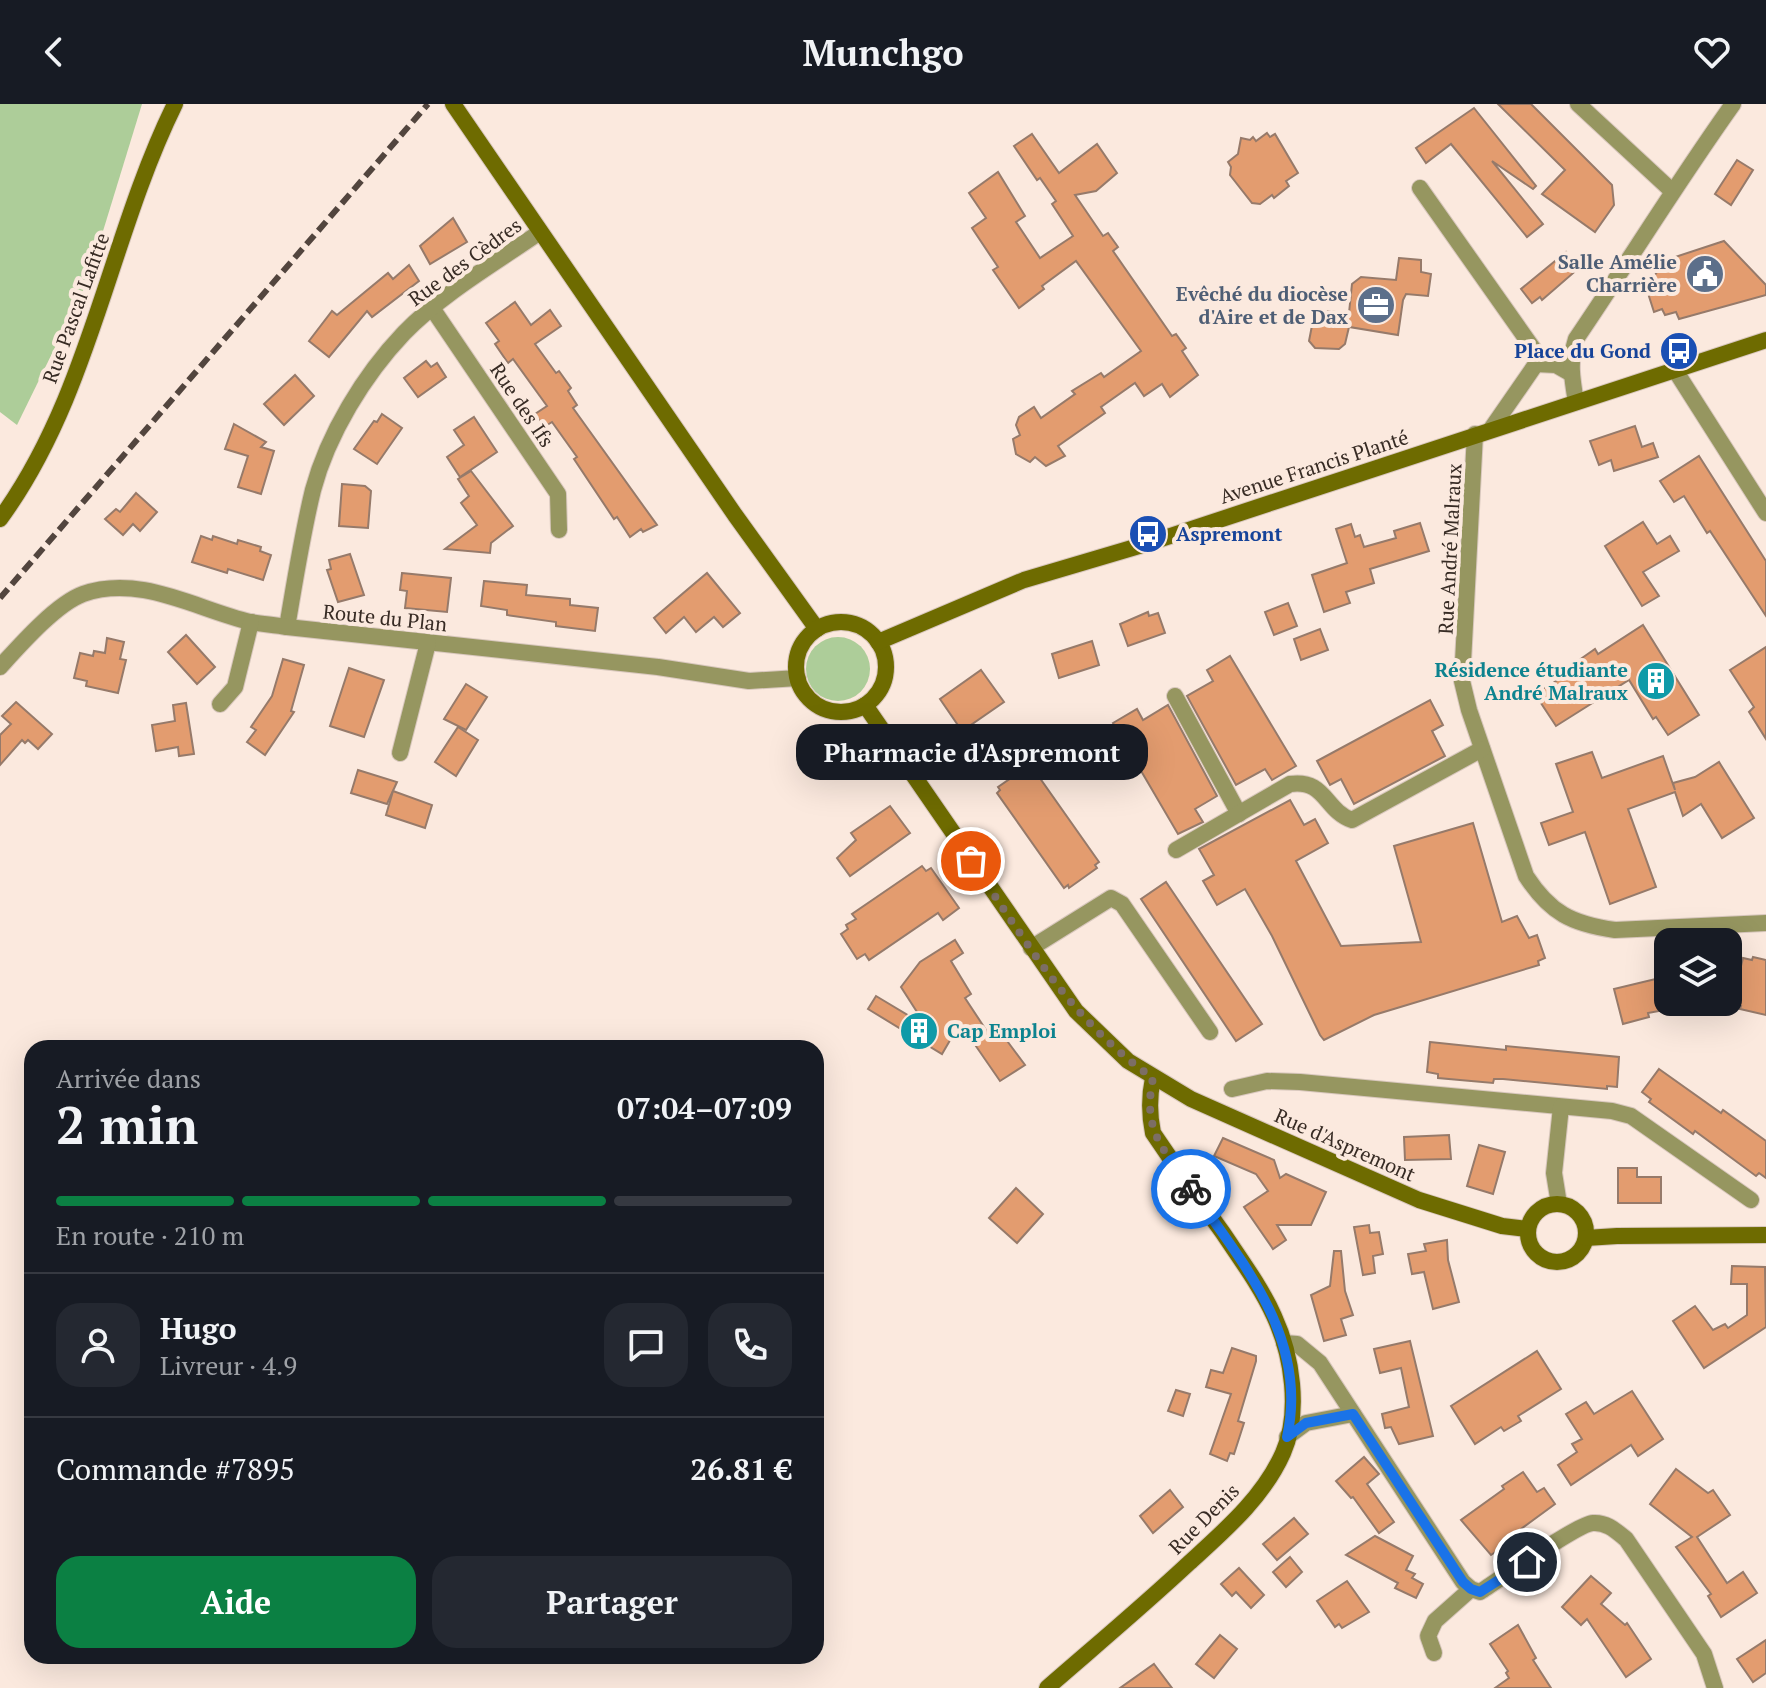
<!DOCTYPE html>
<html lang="fr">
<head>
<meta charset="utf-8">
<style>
  body { margin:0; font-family:"PT Serif",serif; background:#242831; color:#f1f3f6; height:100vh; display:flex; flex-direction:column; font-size:30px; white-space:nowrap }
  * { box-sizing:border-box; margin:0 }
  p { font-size:26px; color:#9ea1a6 }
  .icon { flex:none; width:44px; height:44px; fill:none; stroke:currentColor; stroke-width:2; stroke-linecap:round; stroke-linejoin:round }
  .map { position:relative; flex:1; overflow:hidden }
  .sheet { position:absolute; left:24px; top:936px; width:800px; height:624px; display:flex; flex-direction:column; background:#171b24; border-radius:24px; box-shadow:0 8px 32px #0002 }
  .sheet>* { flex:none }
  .buttons { position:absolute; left:1654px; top:824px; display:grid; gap:16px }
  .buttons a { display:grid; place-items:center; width:88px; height:88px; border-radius:16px; background:#171b24; box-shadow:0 8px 32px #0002; font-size:40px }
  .pin { position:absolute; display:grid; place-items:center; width:68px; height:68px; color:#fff; margin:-34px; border:4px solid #fff; border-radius:50%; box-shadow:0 2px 8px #0007 }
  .courier { position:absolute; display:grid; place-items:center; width:80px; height:80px; margin:-40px; border:6px solid #1a73e8; border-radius:50%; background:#fff; color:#222; box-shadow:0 2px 10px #0007 }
  .bubble { position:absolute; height:56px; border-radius:24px; background:#171b24; box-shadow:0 8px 32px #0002; font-size:26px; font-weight:700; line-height:56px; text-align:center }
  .summary em { font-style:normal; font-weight:700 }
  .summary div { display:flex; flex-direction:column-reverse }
  .summary { display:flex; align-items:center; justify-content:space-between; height:136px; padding:0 32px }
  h1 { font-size:52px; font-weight:700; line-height:60px }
  .bar { display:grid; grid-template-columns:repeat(4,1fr); gap:12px 8px; align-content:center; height:96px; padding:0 32px }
  .bar i { height:10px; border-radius:6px; background:#363941 }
  .bar .on { background:#0b8043 }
  .bar p { grid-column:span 4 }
  .line { display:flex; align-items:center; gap:20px; padding:0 32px; border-top:2px solid #363941 }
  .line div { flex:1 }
  .round { display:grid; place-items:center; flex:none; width:84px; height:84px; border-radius:24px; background:#242831 }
  .primary-button { display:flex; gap:16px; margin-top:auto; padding:16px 32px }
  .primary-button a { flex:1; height:92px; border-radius:24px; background:#0b8043; color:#fff; font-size:32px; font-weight:700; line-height:92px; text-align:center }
  .primary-button a+a { background:#242831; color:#f1f3f6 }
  header { display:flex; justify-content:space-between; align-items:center; height:104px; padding:0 32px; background:#171b24; font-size:36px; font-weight:700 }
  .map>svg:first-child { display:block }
</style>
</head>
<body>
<header><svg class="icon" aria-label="back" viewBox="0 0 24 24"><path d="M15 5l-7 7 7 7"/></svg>Munchgo<svg class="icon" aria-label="heart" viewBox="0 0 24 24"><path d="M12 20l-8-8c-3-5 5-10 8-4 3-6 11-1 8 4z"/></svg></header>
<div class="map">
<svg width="1766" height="1584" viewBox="0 0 1766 1584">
  <rect width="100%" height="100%" fill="#fbe9de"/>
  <g fill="#adcd99">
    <path d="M0,0H142L88,176L17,321L0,308Z"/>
    <circle cx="838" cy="565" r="32"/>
  </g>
  <g fill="#e39c6f" stroke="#967a6a" stroke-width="2">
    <path d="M1498,0H1531L1612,81L1614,101L1595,128L1542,90L1565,66Z"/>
    <path d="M1474,4L1536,82L1533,85L1492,57L1543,120L1527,133L1451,40L1426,59L1416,44Z"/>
    <path d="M1267,29L1270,33L1275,30L1298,69L1286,77L1289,82L1274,94L1272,91L1260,100L1252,99L1230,71L1231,63L1228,58L1238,50L1241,34L1250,36L1253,33L1256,37Z"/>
    <path d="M1032,30L1059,69L1097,40L1117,69L1096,87L1075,91L1103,132L1108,129L1118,143L1113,147L1172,232L1176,230L1186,244L1182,247L1198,271L1170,293L1162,280L1144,292L1135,279L1101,303L1105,309L1058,342L1065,352L1046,362L1035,353L1030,358L1016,350L1013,335L1020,331L1016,321L1019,313L1034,303L1041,314L1075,290L1072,287L1101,269L1104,273L1141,247L1076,157L1042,182L1044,185L1019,204L993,166L998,163L972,124L986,114L969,89L998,68L1025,112L1016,118L1040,154L1073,132L1052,100L1056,97L1040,74L1037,76L1014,42Z"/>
    <path d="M1737,56L1753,66L1731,101L1715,90Z"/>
    <path d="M453,114L467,138L430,160L420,142Z"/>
    <path d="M1724,137L1766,181V191L1679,215L1676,208L1665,211L1662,205L1654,208L1646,183L1666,156Z"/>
    <path d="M1566,148L1579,164L1542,196L1540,193L1532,199L1521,185Z"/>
    <path d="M1399,154L1421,156V168L1431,170L1428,192L1406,190L1403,196L1398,231L1349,223L1345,240L1339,245L1315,244L1309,237L1315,206L1349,209L1352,180L1361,173L1396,176Z"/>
    <path d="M409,161L419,177L372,213L367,207L329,253L309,237L332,207L337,211L388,169L393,175Z"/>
    <path d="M515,198L531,221L550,206L561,222L535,240L556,269L559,267L571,284L568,287L577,301L573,304L657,421L643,428L641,425L630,433L617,413L614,415L574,355L577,353L552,318L544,323L535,310L547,302L513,255L508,259L495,240L499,237L486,219Z"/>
    <path d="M426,257L431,263L437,259L446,273L418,293L404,274Z"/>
    <path d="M295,271L314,292L284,321L264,300Z"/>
    <path d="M382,310L402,324L377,360L354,345L374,317L377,318Z"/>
    <path d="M474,313L497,348L460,373L447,353L464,341L454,326Z"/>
    <path d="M234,320L266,338L261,343L274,347L261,390L238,383L248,352L225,345Z"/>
    <path d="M1635,322L1642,343L1653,339L1658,353L1614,367L1611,356L1599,361L1590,337Z"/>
    <path d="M1699,352L1766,457V512L1710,427L1707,429L1684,392L1674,398L1660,377Z"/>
    <path d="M471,367L513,422L491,439L490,449L445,445L477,421L461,399L469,392L458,375Z"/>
    <path d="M342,380L365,382L371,387L368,424L339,422Z"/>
    <path d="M136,389L157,408L140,427L133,420L123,431L105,415L116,405L120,408Z"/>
    <path d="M1643,418L1657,440L1670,432L1679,447L1643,468L1659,492L1642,502L1605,442Z"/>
    <path d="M1420,419L1429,447L1370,465L1374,479L1346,488L1350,499L1324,508L1312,471L1347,459L1336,425L1351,420L1355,433L1360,431L1364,443L1396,434L1394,427Z"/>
    <path d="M201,432L212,436L213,432L237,440L238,436L261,443L260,447L271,451L263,476L228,465L227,469L192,458Z"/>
    <path d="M350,450L364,491L338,498L327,466L331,465L329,456Z"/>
    <path d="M402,469L451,474L447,508L405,504L407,487L400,486Z"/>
    <path d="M707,469L740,509L723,523L714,513L696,528L684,513L666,529L654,514Z"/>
    <path d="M484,477L527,481L526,491L570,495V501L598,504L595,527L556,522V518L507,511V506L481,502Z"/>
    <path d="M1288,499L1297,522L1274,531L1265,508Z"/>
    <path d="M1148,508L1149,512L1158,509L1165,529L1128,542L1120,520Z"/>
    <path d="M1643,521L1699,611L1668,631L1656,613L1653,615L1629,576L1556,622L1535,590L1561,574L1559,570L1582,554L1595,545L1598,550Z"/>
    <path d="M1320,525L1328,546L1301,556L1294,535Z"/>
    <path d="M186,531L215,563L197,580L168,548Z"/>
    <path d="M107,534L124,538L120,555L126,556L118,589L86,582L87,577L74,574L80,549L93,552L94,547L105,549Z"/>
    <path d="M1092,537L1099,561L1059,574L1052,550Z"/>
    <path d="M1766,543V635L1749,608L1754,603L1730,566Z"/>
    <path d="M1230,552L1296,662L1272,676L1265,665L1236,681L1187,592L1213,577L1207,566Z"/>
    <path d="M283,555L304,561L291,607L294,608L265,651L247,638L256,626L251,623L272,592Z"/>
    <path d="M349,564L384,576L364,633L330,622Z"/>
    <path d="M981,566L1004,598L962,627L940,595Z"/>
    <path d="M466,580L487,593L466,626L444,615Z"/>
    <path d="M1430,596L1443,621L1432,627L1445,652L1354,700L1341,675L1330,681L1317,657Z"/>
    <path d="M16,598L52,630L38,645L28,636L25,639L22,636L0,661V631L11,620L2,612Z"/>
    <path d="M186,599L194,650L179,652L178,643L156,647L152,621L175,617L173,601Z"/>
    <path d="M1168,601L1217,692L1195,705L1203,718L1178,730L1113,619L1137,605L1143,616Z"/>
    <path d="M458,623L478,636L456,672L435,658Z"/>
    <path d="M1592,648L1602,674L1663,652L1675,686L1673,679L1695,673L1719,658L1754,714L1722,734L1701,700L1683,712L1675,688L1628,705L1656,783L1610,800L1585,728L1549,741L1541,719L1573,708L1556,660Z"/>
    <path d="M1027,663L1028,666L1032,663L1099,758L1095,761L1097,764L1069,784L1068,781L1064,784L997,689L1000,686L998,683Z"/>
    <path d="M358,666L397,678L387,700L351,689Z"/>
    <path d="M393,687L432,701L425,724L386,711Z"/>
    <path d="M1290,696L1304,721L1315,715L1328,739L1296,757L1341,842L1421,838L1394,742L1473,719L1502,818L1517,812L1529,834L1537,831L1545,854L1538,857L1539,861L1374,911L1324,936L1320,931L1272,832L1245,785L1217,801L1203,777L1214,771L1199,745Z"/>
    <path d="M890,702L910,729L850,772L837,754L856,736L851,729Z"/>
    <path d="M922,762L926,767L931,764L959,804L943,816L938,809L869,856L865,850L857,855L841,830L848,825L846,821L856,815L852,810Z"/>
    <path d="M1166,778L1262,920L1236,937L1141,795Z"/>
    <path d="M955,836L963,849L951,857L971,890L965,894L990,932L999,926L1025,961L1000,977L960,919L942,950L868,905L876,892L926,922L901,883L920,858Z"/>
    <path d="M1753,853L1766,856V911L1740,905L1741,902L1732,900L1735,887L1731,886L1736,865L1740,866L1743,854L1752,856Z"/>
    <path d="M1668,872V896L1657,898L1659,907L1648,909L1649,913L1623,920L1614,885Z"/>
    <path d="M1430,938L1506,946V942L1619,953L1617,983L1607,982V985L1503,975H1494L1493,979L1438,974V970L1427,968Z"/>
    <path d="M1659,965L1721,1009L1723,1006L1766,1037V1074L1759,1069L1756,1072L1695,1027L1693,1030L1649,998L1651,995L1642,988Z"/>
    <path d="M1449,1031L1451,1055L1405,1056L1404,1033Z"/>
    <path d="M1223,1034L1274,1056L1280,1074L1286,1070L1326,1088L1311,1121H1277L1286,1136L1273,1145L1244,1103L1268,1087L1256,1070L1214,1052Z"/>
    <path d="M1479,1041L1505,1048L1493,1090L1467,1082Z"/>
    <path d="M1618,1064H1637V1073H1661V1099H1618Z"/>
    <path d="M1016,1084L1043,1110L1017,1139L989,1114Z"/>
    <path d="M1369,1121L1370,1129L1379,1128L1383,1150L1373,1152L1375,1169L1363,1171L1354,1123Z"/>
    <path d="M1447,1136L1448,1156L1459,1198L1433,1205L1424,1168L1412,1170L1408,1150L1426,1147L1424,1140Z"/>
    <path d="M1334,1147H1341L1345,1187L1353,1211L1341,1215L1346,1231L1324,1237L1311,1191L1330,1182Z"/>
    <path d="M1732,1162L1765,1163L1766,1223L1704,1264L1673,1217L1695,1202L1713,1226L1725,1220L1728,1224L1747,1211V1180H1731Z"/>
    <path d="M1410,1237L1433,1332L1399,1340L1391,1323L1385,1324L1382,1310L1409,1303L1401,1264L1380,1269L1374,1245Z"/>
    <path d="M1232,1244L1256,1252V1257L1238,1317L1244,1319L1234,1350L1230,1349L1227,1357L1210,1350L1231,1290L1206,1283L1211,1266L1223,1269Z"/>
    <path d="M1537,1247L1561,1285L1518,1312L1521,1317L1504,1327L1501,1323L1475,1340L1451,1302Z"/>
    <path d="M1176,1286L1190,1290L1183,1312L1168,1307Z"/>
    <path d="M1632,1287L1663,1335L1638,1352L1631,1341L1571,1381L1558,1361L1577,1348L1572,1340L1582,1335L1566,1310L1586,1298L1594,1310Z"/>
    <path d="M1364,1353L1379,1370L1367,1380L1394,1418L1379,1429L1353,1393L1351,1394L1336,1377Z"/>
    <path d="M1676,1365L1708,1389L1713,1386L1730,1411L1697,1433L1727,1479L1743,1468L1757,1489L1721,1513L1708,1492L1711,1490L1676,1443L1692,1433L1650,1400Z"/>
    <path d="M1523,1368L1537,1388L1544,1384L1555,1400L1510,1433L1513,1436L1491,1451L1461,1416L1504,1385L1502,1382Z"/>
    <path d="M1170,1386L1183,1403L1153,1429L1140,1412Z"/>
    <path d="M1294,1414L1308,1430L1277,1456L1263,1440Z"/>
    <path d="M1375,1432L1413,1452L1406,1466L1415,1470L1412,1474L1423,1480L1416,1494L1395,1484L1398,1479L1346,1451Z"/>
    <path d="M1290,1453L1302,1468L1286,1483L1273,1468Z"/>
    <path d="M1239,1464L1264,1491L1251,1504L1236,1488L1232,1492L1221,1480Z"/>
    <path d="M1591,1472L1611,1489L1601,1500L1625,1521L1627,1519L1651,1555L1626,1573L1587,1515L1581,1521L1562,1503Z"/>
    <path d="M1347,1477L1369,1508L1342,1524L1339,1520L1335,1523L1317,1497Z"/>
    <path d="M1518,1521L1536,1554L1533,1556L1551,1584H1495L1509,1574L1506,1569L1508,1567L1490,1540Z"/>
    <path d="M1220,1531L1237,1545L1214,1574L1196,1560Z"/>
    <path d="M1766,1536V1569L1753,1578L1737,1555Z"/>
    <path d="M1154,1560L1172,1584H1120Z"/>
  </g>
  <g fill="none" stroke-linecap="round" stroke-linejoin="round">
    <g stroke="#d8c7bd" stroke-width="18">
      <g id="street">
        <path d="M1578,0L1672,87"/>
        <path d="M1420,84L1537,250L1536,260L1491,325"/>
        <path d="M432,204L558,390L559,426"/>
        <path d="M1536,260L1556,261L1570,269"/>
        <path d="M1675,266L1766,409"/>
        <path d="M1576,298C1572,275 1569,257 1576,235C1629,157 1678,77 1733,0"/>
        <path d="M1475,330L1462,577L1469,606L1526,772C1550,809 1572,820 1615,826L1766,819"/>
        <path d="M287,523C295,477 302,431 313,386C328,330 364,271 404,229C443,189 495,159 540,128"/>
        <path d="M0,563C20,541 56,500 83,490C140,470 196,505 250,518C262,520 275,521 287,523L658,563L749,577L798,574"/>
        <path d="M1175,592L1239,710"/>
        <path d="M220,600L235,583L251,518"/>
        <path d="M400,649L428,539"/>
        <path d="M1176,746L1290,680C1326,675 1324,706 1352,716L1482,645"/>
        <path d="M1031,844L1111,794L1122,800L1210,928"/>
        <path d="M1232,985L1267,977L1300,978L1612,1007L1631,1012L1751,1096"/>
        <path d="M1559,1100L1554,1069L1561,1003"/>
        <path d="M1284,1239L1297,1240L1320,1259L1463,1478L1471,1485L1480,1488C1499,1476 1577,1420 1593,1419C1607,1418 1616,1427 1626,1435L1704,1550L1715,1584"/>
        <path d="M1287,1333L1306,1319L1353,1310"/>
        <path d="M1434,1549L1428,1532L1435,1517L1471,1485"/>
      </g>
    </g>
    <g stroke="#d8c7bd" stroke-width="18">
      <g id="secondary">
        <path d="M453,0L735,411L817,525"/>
        <path d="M0,415C90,292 109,134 175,0"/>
        <circle cx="841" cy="563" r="45"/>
        <path d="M878,538L1024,476L1149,439L1766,236"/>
        <path d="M865,601L1076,907L1128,957L1191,995L1419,1096L1502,1122L1527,1125"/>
        <circle cx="1557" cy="1129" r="29"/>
        <path d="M1586,1134L1617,1132L1766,1131"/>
        <path d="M1047,1584C1094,1543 1143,1502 1189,1459C1224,1427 1263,1394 1283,1349C1301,1308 1292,1251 1274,1212C1261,1183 1241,1156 1223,1129C1199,1096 1176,1063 1153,1029C1149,1010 1149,993 1153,974"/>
      </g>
    </g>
    <use href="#street" stroke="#969660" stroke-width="16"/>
    <use href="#secondary" stroke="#6e6b00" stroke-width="16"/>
    <path stroke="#52453e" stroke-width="6" stroke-dasharray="12 6" stroke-linecap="butt" d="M0,494L428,0"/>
  </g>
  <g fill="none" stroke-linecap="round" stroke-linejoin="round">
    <path stroke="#7c6e65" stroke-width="8" stroke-dasharray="0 14.4" d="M971,757C1028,839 1070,916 1153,974C1142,1027 1163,1044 1191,1085"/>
    <path stroke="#1a73e8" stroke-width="10" d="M1191,1085C1243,1159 1309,1236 1287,1333L1306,1319L1353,1310L1463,1478L1471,1485L1480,1488L1527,1458"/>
  </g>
  <defs>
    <g id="civic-disc" transform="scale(2)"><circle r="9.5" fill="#5c6f8a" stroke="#fbe9de"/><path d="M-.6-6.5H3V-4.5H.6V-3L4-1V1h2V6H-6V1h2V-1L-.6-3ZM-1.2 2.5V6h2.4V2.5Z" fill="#fff"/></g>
    <g id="office-disc" transform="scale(2)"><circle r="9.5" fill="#5c6f8a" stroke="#fbe9de"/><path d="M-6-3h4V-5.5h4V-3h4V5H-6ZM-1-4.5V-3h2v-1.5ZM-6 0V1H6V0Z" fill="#fff"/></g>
    <g id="bus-disc" transform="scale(2)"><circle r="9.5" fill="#1a4fb4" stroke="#fbe9de"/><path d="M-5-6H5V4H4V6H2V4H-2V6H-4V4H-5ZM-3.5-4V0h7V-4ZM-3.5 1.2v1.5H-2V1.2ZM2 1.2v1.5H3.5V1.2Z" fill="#fff"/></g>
    <g id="building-disc" transform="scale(2)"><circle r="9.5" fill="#0f9aa8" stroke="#fbe9de"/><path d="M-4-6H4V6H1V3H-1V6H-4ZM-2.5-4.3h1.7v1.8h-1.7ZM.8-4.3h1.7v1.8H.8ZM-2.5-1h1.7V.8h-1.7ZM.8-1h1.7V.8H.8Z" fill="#fff"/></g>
  </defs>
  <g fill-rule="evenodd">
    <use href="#civic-disc" x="1705" y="170"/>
    <use href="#office-disc" x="1376" y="201"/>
    <use href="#bus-disc" x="1679" y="247"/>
    <use href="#bus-disc" x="1148" y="430"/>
    <use href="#building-disc" x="1656" y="577"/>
    <use href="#building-disc" x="919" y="927"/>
  </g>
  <g text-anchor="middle" stroke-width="8" stroke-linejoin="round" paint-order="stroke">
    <g font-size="20" fill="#372b24" stroke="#fbe9de">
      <text transform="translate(465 158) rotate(-36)" y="7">Rue des Cèdres</text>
      <text transform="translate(76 204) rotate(-70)" y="7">Rue Pascal Lafitte</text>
      <text transform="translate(522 301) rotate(56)" y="7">Rue des Ifs</text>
      <text transform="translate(1314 363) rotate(-18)" y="7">Avenue Francis Planté</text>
      <text transform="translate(1450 445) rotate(-87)" y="7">Rue André Malraux</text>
      <text transform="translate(385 514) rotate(6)" y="7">Route du Plan</text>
      <text transform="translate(1345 1041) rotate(24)" y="7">Rue d'Aspremont</text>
      <text transform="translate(1204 1415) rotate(-45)" y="7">Rue Denis</text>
    </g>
    <g font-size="20" font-weight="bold" fill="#4e5e75" stroke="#fbe9de" text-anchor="end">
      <text x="1677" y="165">Salle Amélie<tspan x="1677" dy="23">Charrière</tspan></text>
      <text x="1348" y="197">Evêché du diocèse<tspan x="1348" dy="23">d'Aire et de Dax</tspan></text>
    </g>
    <g font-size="20" font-weight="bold" fill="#164399" stroke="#fbe9de" text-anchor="end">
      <text x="1651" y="254">Place du Gond</text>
      <text x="1176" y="437" text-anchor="start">Aspremont</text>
    </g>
    <g font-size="20" font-weight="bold" fill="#0d838f" stroke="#fbe9de" text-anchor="end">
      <text x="1628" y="573">Résidence étudiante<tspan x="1628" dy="23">André Malraux</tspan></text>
      <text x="947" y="934" text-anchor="start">Cap Emploi</text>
    </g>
  </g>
</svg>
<div class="buttons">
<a><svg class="icon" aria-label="layers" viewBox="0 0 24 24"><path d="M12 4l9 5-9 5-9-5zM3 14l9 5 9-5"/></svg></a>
</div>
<div class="pin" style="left:971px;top:757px;background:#ea580c"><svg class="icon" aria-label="bag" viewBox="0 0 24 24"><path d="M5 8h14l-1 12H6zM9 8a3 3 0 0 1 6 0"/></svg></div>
<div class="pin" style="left:1527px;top:1458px;background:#1f2937"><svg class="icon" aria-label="home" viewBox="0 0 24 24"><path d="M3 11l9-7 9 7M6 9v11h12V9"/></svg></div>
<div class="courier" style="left:1191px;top:1085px"><svg class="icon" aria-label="bike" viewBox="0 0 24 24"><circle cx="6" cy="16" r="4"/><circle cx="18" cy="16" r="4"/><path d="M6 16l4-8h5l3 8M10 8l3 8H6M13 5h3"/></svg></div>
<div class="bubble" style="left:796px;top:620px;width:352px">Pharmacie d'Aspremont</div>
<section class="sheet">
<div class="summary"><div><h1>2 min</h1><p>Arrivée dans</p></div><em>07:04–07:09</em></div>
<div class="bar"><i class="on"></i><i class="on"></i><i class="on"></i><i></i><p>En route · 210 m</p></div>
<div class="line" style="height:144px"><a class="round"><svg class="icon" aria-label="person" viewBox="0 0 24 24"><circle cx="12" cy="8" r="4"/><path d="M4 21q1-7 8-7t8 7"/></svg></a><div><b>Hugo</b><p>Livreur · 4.9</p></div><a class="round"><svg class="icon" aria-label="chat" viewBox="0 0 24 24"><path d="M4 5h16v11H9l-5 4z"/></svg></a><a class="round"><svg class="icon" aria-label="phone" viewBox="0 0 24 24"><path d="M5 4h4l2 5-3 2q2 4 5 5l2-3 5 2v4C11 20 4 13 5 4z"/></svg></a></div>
<div class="line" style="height:104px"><div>Commande #7895</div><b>26.81 €</b></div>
<div class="primary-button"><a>Aide</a><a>Partager</a></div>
</section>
</div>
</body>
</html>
